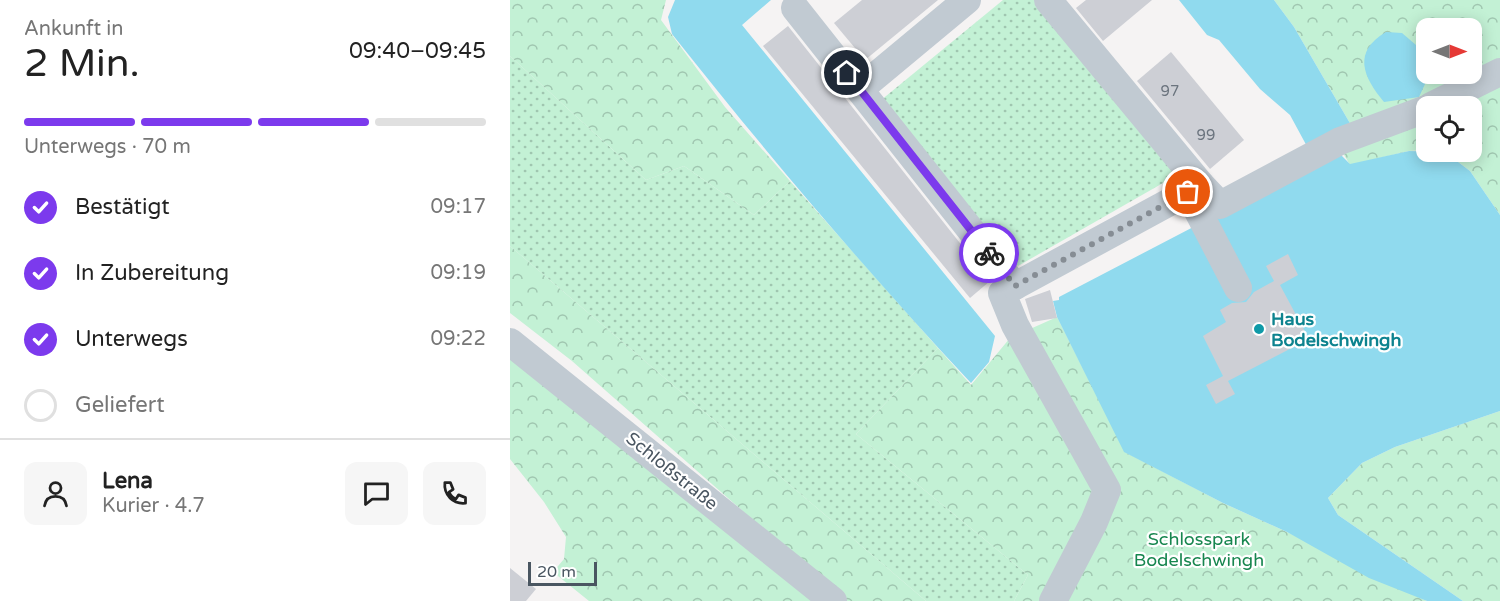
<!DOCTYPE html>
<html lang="de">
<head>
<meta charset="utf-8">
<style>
  body { margin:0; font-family:"Varela Round",sans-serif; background:#f6f6f6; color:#222; height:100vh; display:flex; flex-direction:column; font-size:22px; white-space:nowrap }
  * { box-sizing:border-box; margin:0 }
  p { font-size:20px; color:#767676 }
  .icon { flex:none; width:33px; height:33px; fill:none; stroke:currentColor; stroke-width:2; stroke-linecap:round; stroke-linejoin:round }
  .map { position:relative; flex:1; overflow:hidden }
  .side { display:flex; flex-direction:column; background:#fff; width:510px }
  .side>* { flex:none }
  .needle { width:39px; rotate:90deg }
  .fabs { position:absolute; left:906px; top:18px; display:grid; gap:12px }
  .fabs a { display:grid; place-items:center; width:66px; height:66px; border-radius:12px; background:#fff; box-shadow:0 3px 15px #0003; font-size:30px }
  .scale { position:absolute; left:18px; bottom:15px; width:69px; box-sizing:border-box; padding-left:6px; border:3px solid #4a5661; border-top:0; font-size:16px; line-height:21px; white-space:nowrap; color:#4a5661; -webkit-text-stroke:4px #fff; paint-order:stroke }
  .pin { position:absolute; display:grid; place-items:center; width:51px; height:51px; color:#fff; margin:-26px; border:3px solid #fff; border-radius:50%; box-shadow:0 2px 6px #0007 }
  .courier { position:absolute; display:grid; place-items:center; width:60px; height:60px; margin:-30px; border:4px solid #7c3aed; border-radius:50%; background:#fff; color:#222; box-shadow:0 2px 8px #0007 }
  .summary em { font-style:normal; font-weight:600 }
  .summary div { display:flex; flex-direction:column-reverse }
  .summary { display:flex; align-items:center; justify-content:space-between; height:102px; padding:0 24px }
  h1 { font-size:39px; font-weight:600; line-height:45px }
  .bar { display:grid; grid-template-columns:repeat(4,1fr); gap:9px 6px; align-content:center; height:72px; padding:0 24px }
  .bar i { height:8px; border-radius:4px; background:#e0e0e0 }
  .bar .current { background:#7c3aed }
  .bar p { grid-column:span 4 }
  .line { display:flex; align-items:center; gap:15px; padding:0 24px; border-top:2px solid #e0e0e0 }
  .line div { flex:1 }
  .round { display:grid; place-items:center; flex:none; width:63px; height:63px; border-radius:12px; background:#f6f6f6 }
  ol { padding:0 24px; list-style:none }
  li { display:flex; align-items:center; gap:18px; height:66px }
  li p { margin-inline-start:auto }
  li .icon { padding:6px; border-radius:50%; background:#7c3aed; color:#fff; stroke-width:4 }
  li:last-child { color:#767676 }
  li i { width:33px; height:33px; border:3px solid #e0e0e0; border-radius:50% }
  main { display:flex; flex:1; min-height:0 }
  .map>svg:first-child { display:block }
</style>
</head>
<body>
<main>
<section class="side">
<div class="summary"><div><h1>2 Min.</h1><p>Ankunft in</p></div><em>09:40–09:45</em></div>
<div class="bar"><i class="current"></i><i class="current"></i><i class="current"></i><i></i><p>Unterwegs · 70 m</p></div>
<ol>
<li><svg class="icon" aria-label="check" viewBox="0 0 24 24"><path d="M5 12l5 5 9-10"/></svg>Bestätigt<p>09:17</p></li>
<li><svg class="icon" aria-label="check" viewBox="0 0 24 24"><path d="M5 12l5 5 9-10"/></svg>In Zubereitung<p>09:19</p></li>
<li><svg class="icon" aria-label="check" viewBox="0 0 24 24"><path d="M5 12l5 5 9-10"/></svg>Unterwegs<p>09:22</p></li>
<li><i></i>Geliefert</li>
</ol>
<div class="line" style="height:108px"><a class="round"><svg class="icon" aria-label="person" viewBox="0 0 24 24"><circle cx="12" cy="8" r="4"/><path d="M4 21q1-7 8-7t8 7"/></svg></a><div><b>Lena</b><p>Kurier · 4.7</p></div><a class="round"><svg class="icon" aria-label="chat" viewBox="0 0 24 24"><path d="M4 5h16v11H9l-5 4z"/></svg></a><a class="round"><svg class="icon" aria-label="phone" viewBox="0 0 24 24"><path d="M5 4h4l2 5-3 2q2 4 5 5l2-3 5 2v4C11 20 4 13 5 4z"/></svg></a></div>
</section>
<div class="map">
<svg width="990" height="601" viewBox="0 0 990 601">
  <defs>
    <pattern id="grass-dots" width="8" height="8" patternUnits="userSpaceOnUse" patternTransform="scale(1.5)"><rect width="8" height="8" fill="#c3f1d5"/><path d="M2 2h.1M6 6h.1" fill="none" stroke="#a0c6b0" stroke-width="1.8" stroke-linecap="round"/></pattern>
    <pattern id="forest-crowns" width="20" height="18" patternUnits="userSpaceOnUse" patternTransform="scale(1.5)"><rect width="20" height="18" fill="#c3f1d5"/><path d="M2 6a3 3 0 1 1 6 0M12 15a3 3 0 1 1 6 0" fill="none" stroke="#a0c6b0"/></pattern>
  </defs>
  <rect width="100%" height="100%" fill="#f5f3f3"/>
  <g fill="url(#grass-dots)">
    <path d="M493,0H526L667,175L508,266L370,101Z"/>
    <path d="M0,56L136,180L174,166L244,215L280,181L428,348L346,434L518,575L504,601H416L0,246Z"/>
  </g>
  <g fill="url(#forest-crowns)" fill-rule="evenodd">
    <path d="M0,0H156L151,20L215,107L280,181L244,215L174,166L136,180L0,56Z"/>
    <path d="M764,0H990V215L960,171L935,152H962V106H916V150L899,151L840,165L823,136L841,125L784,27ZM916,28H962V74H916Z"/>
    <path d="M0,246L416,601H335L62,361L0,313Z"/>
    <path d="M547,317L615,452L713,503L777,532L917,601H504L518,575L346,434L428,348L461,385L500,338Z"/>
    <path d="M0,356L316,601H79L43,572L54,559L56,537L34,502L0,459Z"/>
    <path d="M990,411V601H953L828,515L818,498L852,463L885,447Z"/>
  </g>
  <g fill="#90daee">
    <path d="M165,0H261L232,25L485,336L479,362L461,383C356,271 257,154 162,34L158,17Z"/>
    <path d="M669,0H764L784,27L841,125L831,155L840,164L899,151L935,152L960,171L990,215V411L885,447L852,463L818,498L828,515L953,601H917L859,578L777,532L713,503L614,452L547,317L543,301L549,300V297L806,163L780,115L750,89L709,40L697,35Z"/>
    <path d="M876,32L892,33L906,45L915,84L909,97L874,102C853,77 842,52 876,32Z"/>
  </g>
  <g fill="#cdcfd5">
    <path d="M352,0H428L355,60L324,23Z"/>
    <path d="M576,0H642L593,41L566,8Z"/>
    <path d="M278,26L480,281L460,298L253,46Z"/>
    <path d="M661,52L734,140L700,169L627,81Z"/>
    <path d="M778,254L788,275L770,285L799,339L718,381L725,394L706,404L696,385L713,376L693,336L716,322L710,310L722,303L736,302L744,292L764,281L756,266Z"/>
    <path d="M540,290L547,318L522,322L515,299Z"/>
    <path d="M0,568L26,589L16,601H0Z"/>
  </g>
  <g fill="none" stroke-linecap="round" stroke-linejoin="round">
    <g stroke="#c1cad2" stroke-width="28">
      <path d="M538,0L691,185L492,293L505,325L597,490L584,522L543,601"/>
      <path d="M285,8L505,286"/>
      <path d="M350,89L457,0"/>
      <path d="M921,106L990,72"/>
      <path d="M691,185L710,205L830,141L916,109"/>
      <path d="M678,192L728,288"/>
      <path d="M0,342L323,601"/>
    </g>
  </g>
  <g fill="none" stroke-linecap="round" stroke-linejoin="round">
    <path stroke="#868d94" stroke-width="6" stroke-dasharray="0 10.8" d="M479,253L505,286L678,192"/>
    <path stroke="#7c3aed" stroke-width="8" d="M337,73L479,253"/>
  </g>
  <circle fill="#0f9aa8" stroke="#fff" stroke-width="2" cx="749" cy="329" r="6"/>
  <g text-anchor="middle" stroke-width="4.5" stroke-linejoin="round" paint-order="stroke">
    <g font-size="15" fill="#6b747e">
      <text x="660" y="96">97</text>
      <text x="696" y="140">99</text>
    </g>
    <g font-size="18" font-weight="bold" fill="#0d838f" stroke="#fff" text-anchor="start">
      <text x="761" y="325">Haus<tspan x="761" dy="21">Bodelschwingh</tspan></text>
    </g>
    <g font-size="18" fill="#4a5661" stroke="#fff">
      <text transform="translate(162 471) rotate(39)" y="6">Schloßstraße</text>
    </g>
    <g font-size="18" fill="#17864f" stroke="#fff">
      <text x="689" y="545">Schlosspark<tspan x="689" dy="21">Bodelschwingh</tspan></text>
    </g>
  </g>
</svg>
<div class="fabs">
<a><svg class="needle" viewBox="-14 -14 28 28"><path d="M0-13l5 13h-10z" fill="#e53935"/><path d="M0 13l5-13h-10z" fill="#767676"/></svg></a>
<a><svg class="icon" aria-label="locate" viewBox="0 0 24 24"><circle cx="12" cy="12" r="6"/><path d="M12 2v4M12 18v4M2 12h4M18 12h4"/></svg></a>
</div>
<div class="scale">20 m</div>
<div class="pin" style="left:678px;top:192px;background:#ea580c"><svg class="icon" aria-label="bag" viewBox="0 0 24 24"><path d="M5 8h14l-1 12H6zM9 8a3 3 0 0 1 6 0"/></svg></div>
<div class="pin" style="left:337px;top:73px;background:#1f2937"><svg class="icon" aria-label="home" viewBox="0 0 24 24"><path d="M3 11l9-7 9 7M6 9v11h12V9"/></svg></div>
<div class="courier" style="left:479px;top:253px"><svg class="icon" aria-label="bike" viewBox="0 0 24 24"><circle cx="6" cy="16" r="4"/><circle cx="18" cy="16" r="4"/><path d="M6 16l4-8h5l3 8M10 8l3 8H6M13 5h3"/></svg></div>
</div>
</main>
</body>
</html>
